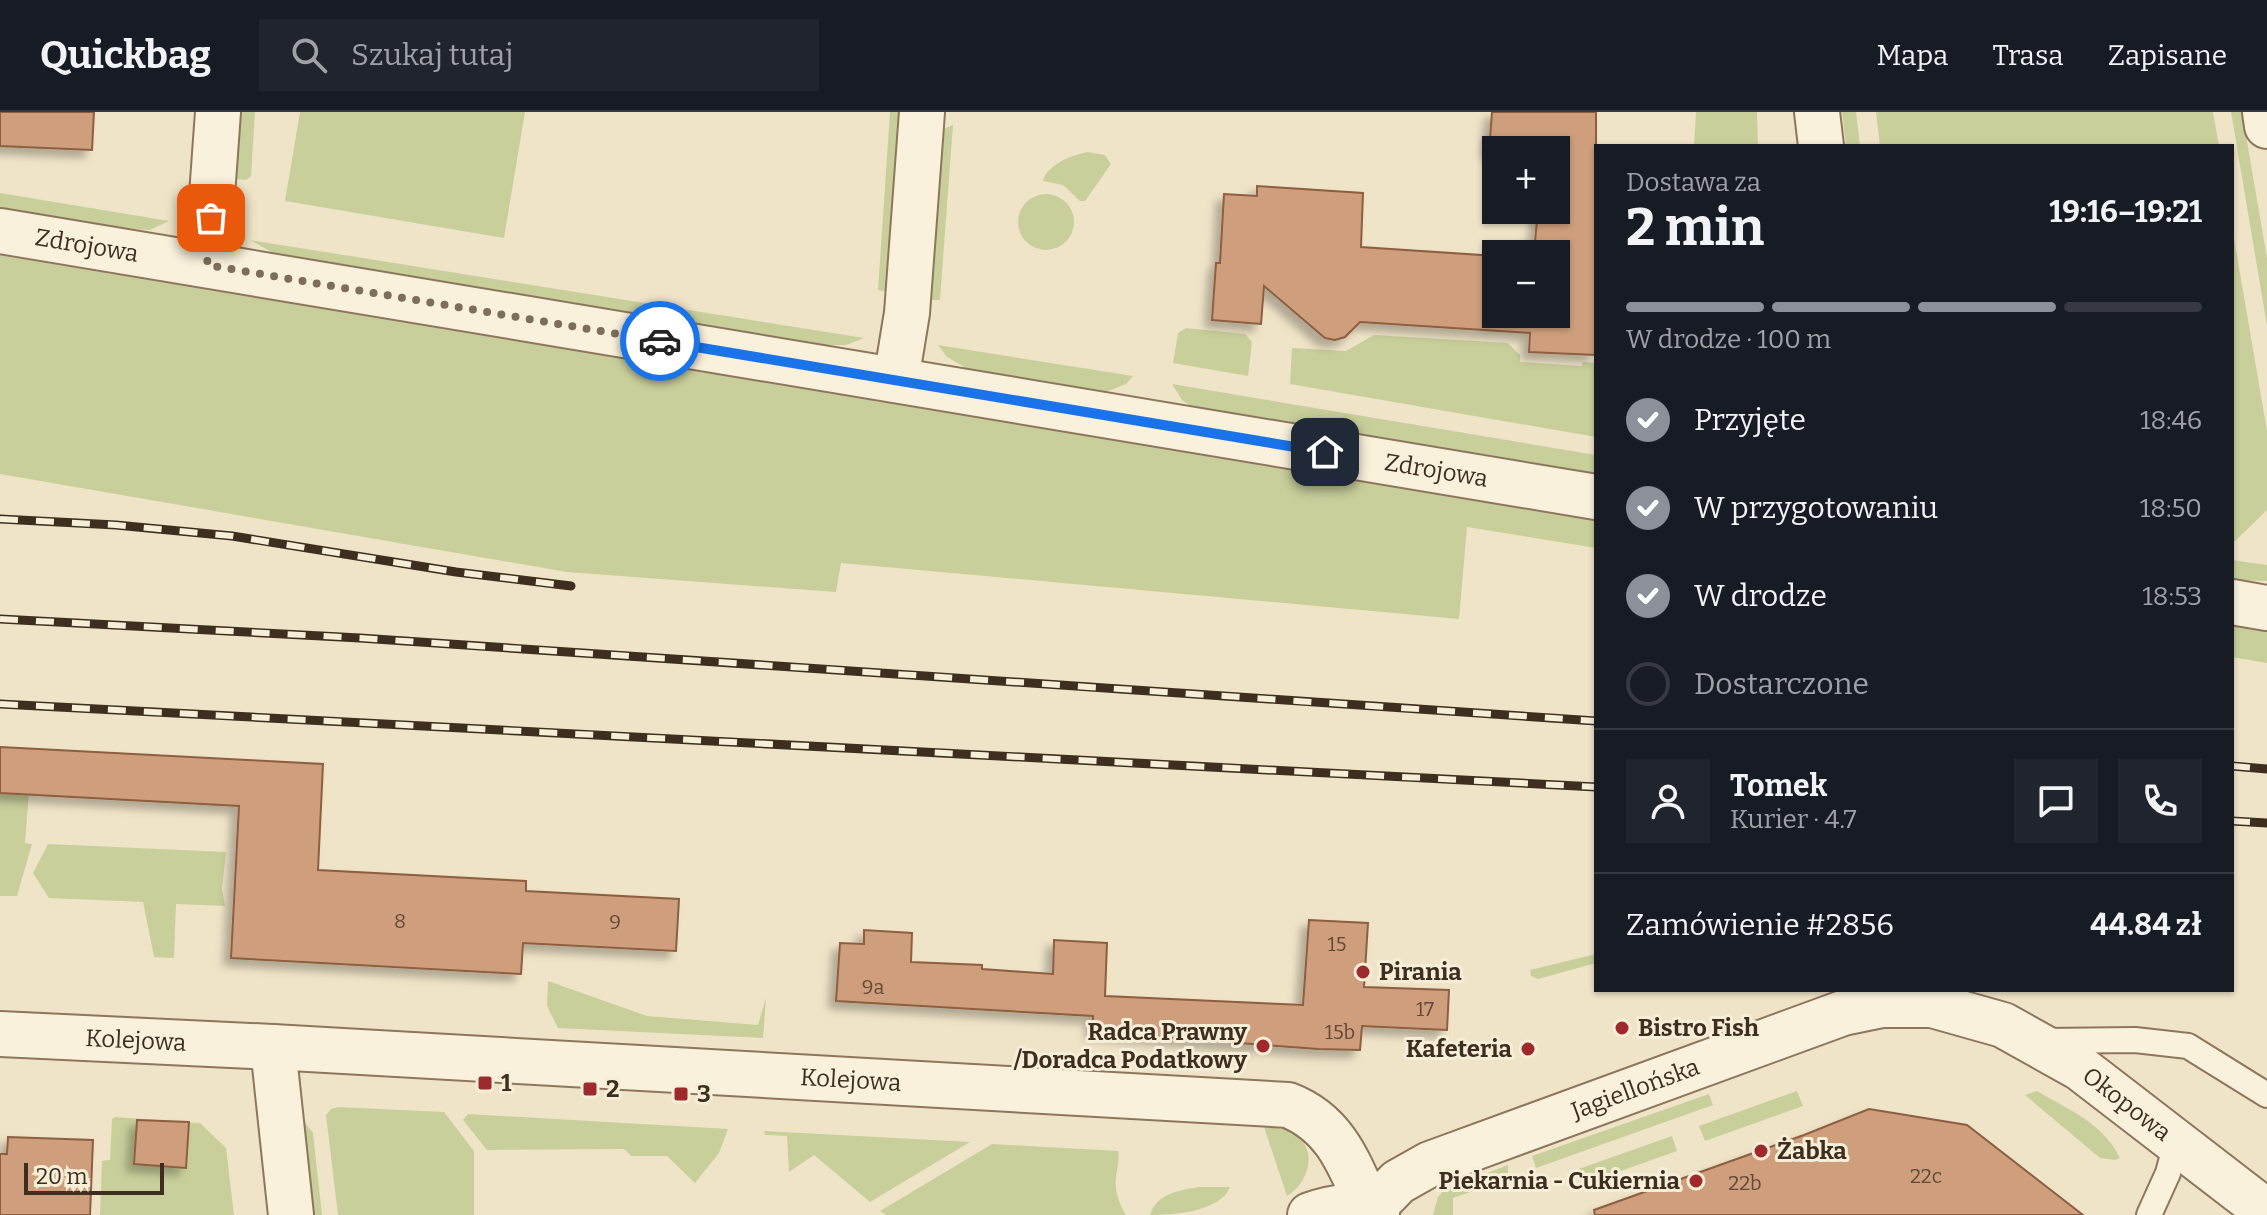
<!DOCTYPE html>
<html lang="pl">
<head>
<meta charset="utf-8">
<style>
  body { margin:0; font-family:Bitter,serif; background:#20242c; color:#f1f3f6; height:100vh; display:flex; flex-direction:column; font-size:30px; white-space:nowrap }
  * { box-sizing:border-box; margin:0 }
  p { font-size:26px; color:#9ea1a6 }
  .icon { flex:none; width:44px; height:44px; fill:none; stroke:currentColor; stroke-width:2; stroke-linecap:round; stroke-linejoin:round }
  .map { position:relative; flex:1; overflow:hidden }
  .panel { position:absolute; left:1594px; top:32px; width:640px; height:848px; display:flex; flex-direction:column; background:#171b24; border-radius:0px; box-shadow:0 2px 6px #0004 }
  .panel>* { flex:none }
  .fabs { position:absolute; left:1482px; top:24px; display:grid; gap:16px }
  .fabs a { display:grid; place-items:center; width:88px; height:88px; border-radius:0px; background:#171b24; box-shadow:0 2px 6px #0004; font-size:40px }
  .scale { position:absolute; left:24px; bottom:20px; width:140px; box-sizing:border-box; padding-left:8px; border:4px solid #3d2e20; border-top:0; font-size:22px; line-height:28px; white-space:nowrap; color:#3d2e20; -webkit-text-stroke:6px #f7eed8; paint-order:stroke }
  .pin { position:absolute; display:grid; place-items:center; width:68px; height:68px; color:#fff; margin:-34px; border-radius:16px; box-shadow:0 4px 12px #0006 }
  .courier { position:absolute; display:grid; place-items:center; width:80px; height:80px; margin:-40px; border:6px solid #1a73e8; border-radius:50%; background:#fff; color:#222; box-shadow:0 2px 10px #0007 }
  .summary em { font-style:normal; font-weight:700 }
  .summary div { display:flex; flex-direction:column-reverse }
  .summary { display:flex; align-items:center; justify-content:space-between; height:136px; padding:0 32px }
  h1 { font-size:52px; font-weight:700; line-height:60px }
  .bar { display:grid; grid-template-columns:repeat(4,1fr); gap:12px 8px; align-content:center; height:96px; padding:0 32px }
  .bar i { height:10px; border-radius:6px; background:#363941 }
  .bar .active { background:#8c9099 }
  .bar p { grid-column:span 4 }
  .line { display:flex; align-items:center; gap:20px; padding:0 32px; border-top:2px solid #363941 }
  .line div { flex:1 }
  .round { display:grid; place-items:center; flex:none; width:84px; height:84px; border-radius:0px; background:#20242c }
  ol { padding:0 32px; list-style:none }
  li { display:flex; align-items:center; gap:24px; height:88px }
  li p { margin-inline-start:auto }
  li .icon { padding:8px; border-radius:50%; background:#8c9099; color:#fff; stroke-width:4 }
  li:last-child { color:#9ea1a6 }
  li i { width:44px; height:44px; border:4px solid #363941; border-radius:50% }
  header { display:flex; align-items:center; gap:48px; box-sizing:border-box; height:112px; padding:0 40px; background:#171b24; border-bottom:2px solid #363941 }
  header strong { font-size:38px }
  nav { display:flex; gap:44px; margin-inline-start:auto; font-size:28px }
  .search { width:560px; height:72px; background:#20242c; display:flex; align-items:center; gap:20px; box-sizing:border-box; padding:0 28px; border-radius:0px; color:#9ea1a6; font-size:30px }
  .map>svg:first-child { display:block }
</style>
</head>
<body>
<header>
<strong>Quickbag</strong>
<div class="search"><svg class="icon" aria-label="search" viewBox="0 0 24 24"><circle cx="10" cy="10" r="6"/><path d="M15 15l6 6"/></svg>Szukaj tutaj</div>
<nav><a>Mapa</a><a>Trasa</a><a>Zapisane</a></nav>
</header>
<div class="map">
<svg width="2267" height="1103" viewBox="0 0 2267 1103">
  <defs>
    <filter id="shadow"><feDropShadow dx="-7" dy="7" stdDeviation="4" flood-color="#0004"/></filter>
  </defs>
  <rect width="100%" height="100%" fill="#f0e4c8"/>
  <g fill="#c9cf9b">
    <path d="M241,0H255L251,64L246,68L237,67Z"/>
    <path d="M300,0H525L504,126L285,89Z"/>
    <path d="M890,0H900L888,180L878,178Z"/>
    <path d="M1696,0H1757L1758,34H1694Z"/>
    <path d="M1842,0H1856L1860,34H1846Z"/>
    <path d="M1876,0H2213L2219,34H1880Z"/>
    <path d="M2231,0H2242L2267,146V214Z"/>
    <path d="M953,13L940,188H931L943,17Z"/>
    <path d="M1088,40L1105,43L1111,52L1085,89H1080L1063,73L1043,69C1047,53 1071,43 1088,40Z"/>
    <path d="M0,81L169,109L150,118L112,116L0,97Z"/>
    <circle cx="1046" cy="110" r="28"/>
    <path d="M2232,114L2267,319V398L2232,432Z"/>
    <path d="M250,128L864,226L846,233H812L296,147L275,142Z"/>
    <path d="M0,140L1596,406V436L1467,415L1459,507L841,451L836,480L567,460L0,362Z"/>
    <path d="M1186,216L1245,222L1252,230L1248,264L1173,251L1178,221Z"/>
    <path d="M1374,223L1508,231L1520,243V250L1582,254L1583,250L1596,251V325L1290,272L1292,236L1346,239Z"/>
    <path d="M938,233L1133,264L1126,272L1106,280L973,260L947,245Z"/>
    <path d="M1172,272L1596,343V363L1193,296L1182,288Z"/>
    <path d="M2232,448L2267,453V469L2232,468Z"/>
    <path d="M2232,513L2267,518V551L2232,545Z"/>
    <path d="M0,680L29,681L25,731L32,732L17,784H0Z"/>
    <path d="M48,732L226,740L222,777L225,794L176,792L174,846L154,845L143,790L49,786L33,761Z"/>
    <path d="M1596,842V851L1538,867L1531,864L1530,858Z"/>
    <path d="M548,869L647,904L758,913L766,886L763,926L558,916L547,894Z"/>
    <path d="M1797,979L1803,994L1705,1029L1699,1014Z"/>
    <path d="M2037,979C2069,998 2103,1011 2120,1046L2115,1048L2100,1046L2025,983Z"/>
    <path d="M1709,982L1713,993L1536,1056L1532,1044Z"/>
    <path d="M339,995L444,1000L474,1039V1103H338L326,1003L331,997Z"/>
    <path d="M468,1002L728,1017L719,1041L695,1071L667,1044H631L624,1037L487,1038L463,1008Z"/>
    <path d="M115,1005L200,1011L226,1036L234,1103H100L102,1049L110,1048L112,1007Z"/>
    <path d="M303,1008L313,1021L322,1103H311Z"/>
    <path d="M1264,1015C1272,1016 1282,1016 1290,1020C1320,1034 1310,1070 1287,1084Z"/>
    <path d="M764,1019L970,1030L870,1090L814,1043L789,1060L787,1024L765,1023Z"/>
    <path d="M1672,1024L1677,1039L1581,1073L1576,1058Z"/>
    <path d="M992,1032L1118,1039C1120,1048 1117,1055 1116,1065C1114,1079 1119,1091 1126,1103H886L880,1099Z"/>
    <path d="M1508,1053V1067L1453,1086V1103H1433L1438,1085L1444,1078Z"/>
    <path d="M1200,1075H1230C1220,1100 1173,1103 1150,1103C1157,1081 1180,1078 1200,1075Z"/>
  </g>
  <g fill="#cf9f7d" stroke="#8d5f41" stroke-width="2" filter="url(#shadow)">
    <path d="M0,0H94L92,38L0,34Z"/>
    <path d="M1492,0H1596V243L1529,240L1530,221L1360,210L1345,225L1335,228L1325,226L1264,174L1261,212L1212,208L1216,151H1220L1224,82L1257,84V74L1363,81L1361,135L1496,144V202H1556V142H1530L1534,140L1538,98H1556V38L1489,40Z"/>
    <path d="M0,635L323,652L318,758L526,769V779L679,787L676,839L523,831L521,862L231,846L239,694L0,681Z"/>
    <path d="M1309,808L1368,811L1364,875L1449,878L1447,918L1362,914L1360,938L1318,937L1093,920V904L836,889L840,831L864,832V818L912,821L911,850L982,853V857L1053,862L1054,828L1107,831L1105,884L1303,893Z"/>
    <path d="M1869,997L1967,1013L2083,1103H1595L1594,1098L1804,1023Z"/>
    <path d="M137,1008L189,1010L186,1056L134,1052Z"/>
    <path d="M8,1025L93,1028L90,1103H0V1042H7Z"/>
  </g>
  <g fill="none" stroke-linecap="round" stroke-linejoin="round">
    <g stroke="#8d765c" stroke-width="28">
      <g id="service">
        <path d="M2044,929L2135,928L2188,934L2267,983"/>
        <path d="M2149,1103L2168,1061L2176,1031"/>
      </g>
    </g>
    <g stroke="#8d765c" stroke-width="48">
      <g id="minor">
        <path d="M1817,0L1821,34"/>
        <path d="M2265,0L2267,14"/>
        <path d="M207,153L218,0"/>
        <path d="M896,268L907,201L922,0"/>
        <path id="s1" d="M0,922L273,935L1288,993C1337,1012 1350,1054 1370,1099L1398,1070L1430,1052L1843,901L1882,893H1932L2003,913L2080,956L2267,1100"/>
        <path d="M273,935L291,1103"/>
      </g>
    </g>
    <g stroke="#8d765c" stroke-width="48">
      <g id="tertiary">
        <path id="s2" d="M0,119L1596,385"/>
        <path d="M2232,490L2267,496"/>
        <path d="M1310,1103C1333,1095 1354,1091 1377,1103"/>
      </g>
    </g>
    <use href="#service" stroke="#faf1dc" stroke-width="24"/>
    <use href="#minor" stroke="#faf1dc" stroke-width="44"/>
    <use href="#tertiary" stroke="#faf1dc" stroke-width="44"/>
    <g stroke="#3d2e20" stroke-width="9">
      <g id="rail">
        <path d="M0,407L116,413L232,424L456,460L571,474"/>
        <path d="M0,507L360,526L1596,609"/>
        <path d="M0,592L1596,675"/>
        <path d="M2232,654L2267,657"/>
        <path d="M2232,709L2267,711"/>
      </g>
    </g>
    <use href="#rail" stroke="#f7eed8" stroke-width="6" stroke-dasharray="18" stroke-linecap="butt"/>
  </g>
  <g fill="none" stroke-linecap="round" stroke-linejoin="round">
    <path stroke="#7c6e5b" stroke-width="8" stroke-dasharray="0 14.4" d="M211,106L207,153L660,229"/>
    <path stroke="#1a73e8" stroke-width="10" d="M660,229L1325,340"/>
  </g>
  <g fill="#9e2a2b" stroke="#f7eed8" stroke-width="3">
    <circle cx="1363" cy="860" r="8"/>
    <circle cx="1622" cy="916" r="8"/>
    <circle cx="1263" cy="934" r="8"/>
    <circle cx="1528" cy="937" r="8"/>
    <rect x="477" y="963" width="16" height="16" rx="4"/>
    <rect x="582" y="969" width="16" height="16" rx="4"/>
    <rect x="673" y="974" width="16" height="16" rx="4"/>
    <circle cx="1761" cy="1039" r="8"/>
    <circle cx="1696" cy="1069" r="8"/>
  </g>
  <g text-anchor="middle" stroke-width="6" stroke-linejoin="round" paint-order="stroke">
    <g font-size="20" fill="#624a37">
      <text x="400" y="816">8</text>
      <text x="615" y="817">9</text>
      <text x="1337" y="839">15</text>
      <text x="873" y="882">9a</text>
      <text x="1425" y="904">17</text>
      <text x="1340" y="927">15b</text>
      <text x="1926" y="1071">22c</text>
      <text x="1745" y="1078">22b</text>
    </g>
    <g font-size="24" fill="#3d2e20" stroke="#f7eed8">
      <text dy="8" stroke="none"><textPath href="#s2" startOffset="88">Zdrojowa</textPath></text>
      <text dy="8" stroke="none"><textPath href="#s2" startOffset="1456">Zdrojowa</textPath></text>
      <text dy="8" stroke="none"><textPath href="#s1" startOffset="136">Kolejowa</textPath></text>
      <text dy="8" stroke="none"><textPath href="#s1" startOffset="852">Kolejowa</textPath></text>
      <text dy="8" stroke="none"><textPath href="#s1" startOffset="1724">Jagiellońska</textPath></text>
      <text dy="8" stroke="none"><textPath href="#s1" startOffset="2256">Okopowa</textPath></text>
    </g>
    <g font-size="24" font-weight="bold" fill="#3d2e20" stroke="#f7eed8" text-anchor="start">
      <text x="1379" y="868">Pirania</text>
      <text x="1638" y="924">Bistro Fish</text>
      <text x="1247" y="928" text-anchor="end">Radca Prawny<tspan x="1247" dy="28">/Doradca Podatkowy</tspan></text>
      <text x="1512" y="945" text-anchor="end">Kafeteria</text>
      <text x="501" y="979">1</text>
      <text x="606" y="985">2</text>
      <text x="697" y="990">3</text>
      <text x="1777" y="1047">Żabka</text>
      <text x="1680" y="1077" text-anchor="end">Piekarnia - Cukiernia</text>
    </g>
  </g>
</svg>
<div class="fabs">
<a>+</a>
<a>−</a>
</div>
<div class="scale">20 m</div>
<div class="pin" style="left:211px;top:106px;background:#ea580c"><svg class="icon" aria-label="bag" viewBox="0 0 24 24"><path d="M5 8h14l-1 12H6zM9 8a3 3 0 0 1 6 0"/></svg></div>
<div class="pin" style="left:1325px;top:340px;background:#1f2937"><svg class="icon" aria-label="home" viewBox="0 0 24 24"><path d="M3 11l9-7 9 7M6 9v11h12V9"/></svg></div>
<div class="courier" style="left:660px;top:229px"><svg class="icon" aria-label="car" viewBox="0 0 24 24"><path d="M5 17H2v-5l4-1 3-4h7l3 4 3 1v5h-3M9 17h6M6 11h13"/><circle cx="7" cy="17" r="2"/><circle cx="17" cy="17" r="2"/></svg></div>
<section class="panel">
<div class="summary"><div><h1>2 min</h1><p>Dostawa za</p></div><em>19:16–19:21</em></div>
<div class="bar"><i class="active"></i><i class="active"></i><i class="active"></i><i></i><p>W drodze · 100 m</p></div>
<ol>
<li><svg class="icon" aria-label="check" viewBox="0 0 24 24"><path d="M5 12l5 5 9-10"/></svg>Przyjęte<p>18:46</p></li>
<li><svg class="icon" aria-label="check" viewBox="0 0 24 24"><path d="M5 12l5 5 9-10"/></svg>W przygotowaniu<p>18:50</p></li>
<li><svg class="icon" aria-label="check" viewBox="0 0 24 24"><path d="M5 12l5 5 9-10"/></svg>W drodze<p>18:53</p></li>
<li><i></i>Dostarczone</li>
</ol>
<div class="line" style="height:144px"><a class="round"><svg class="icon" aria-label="person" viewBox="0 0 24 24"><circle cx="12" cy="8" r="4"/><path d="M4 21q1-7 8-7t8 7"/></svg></a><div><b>Tomek</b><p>Kurier · 4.7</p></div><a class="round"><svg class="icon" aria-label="chat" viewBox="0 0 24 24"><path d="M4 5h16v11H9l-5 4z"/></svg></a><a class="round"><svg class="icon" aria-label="phone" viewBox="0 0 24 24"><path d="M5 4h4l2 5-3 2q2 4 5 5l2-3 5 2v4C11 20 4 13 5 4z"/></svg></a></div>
<div class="line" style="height:104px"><div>Zamówienie #2856</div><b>44.84 zł</b></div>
</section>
</div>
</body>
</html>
